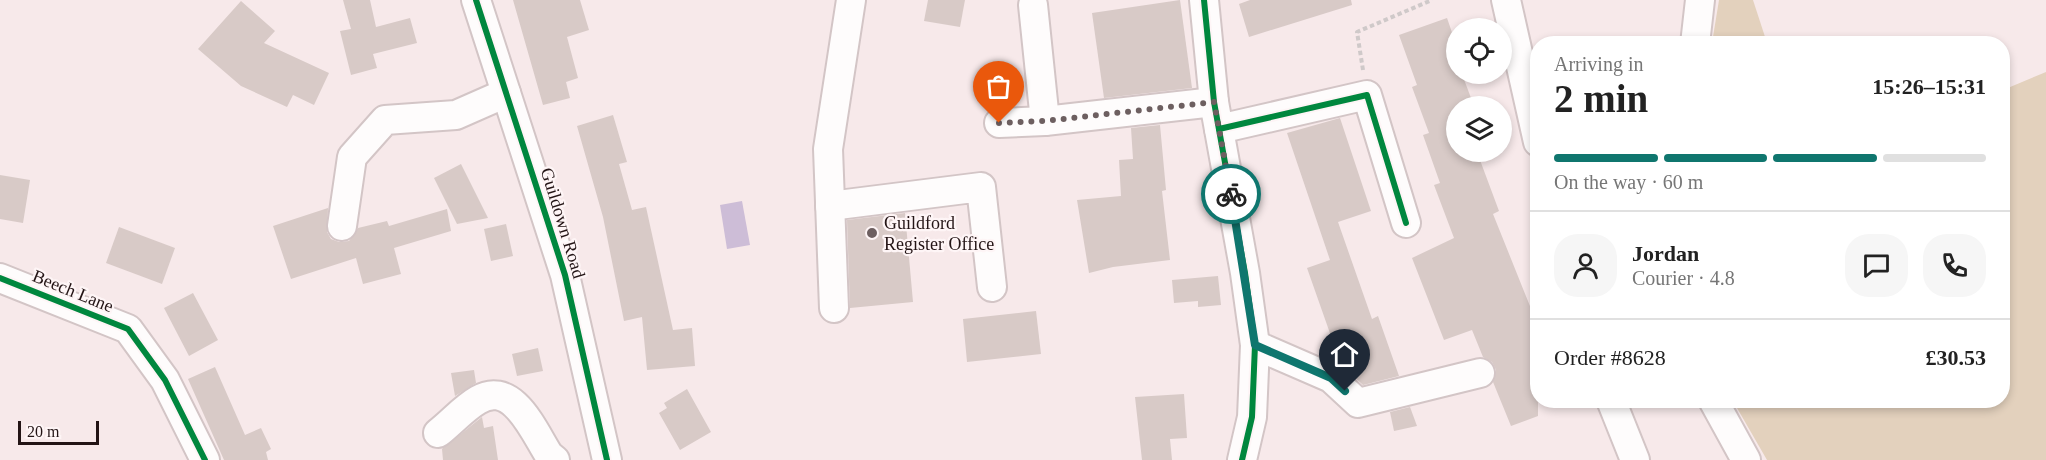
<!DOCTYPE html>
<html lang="en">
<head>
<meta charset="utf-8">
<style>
  body { margin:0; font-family:"Times New Roman",serif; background:#f6f6f6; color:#222; height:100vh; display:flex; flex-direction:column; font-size:22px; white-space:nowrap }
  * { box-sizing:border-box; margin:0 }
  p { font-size:20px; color:#767676 }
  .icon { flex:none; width:33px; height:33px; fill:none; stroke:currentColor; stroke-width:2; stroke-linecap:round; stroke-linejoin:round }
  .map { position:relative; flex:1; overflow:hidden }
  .sheet { position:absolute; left:1530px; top:36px; width:480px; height:372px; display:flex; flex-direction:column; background:#fff; border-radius:24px; box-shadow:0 3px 9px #0003 }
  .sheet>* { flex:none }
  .controls { position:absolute; left:1446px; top:18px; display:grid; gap:12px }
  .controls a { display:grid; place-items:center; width:66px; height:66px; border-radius:50%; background:#fff; box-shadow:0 3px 9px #0003; font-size:30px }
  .scale { position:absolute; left:18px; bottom:15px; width:81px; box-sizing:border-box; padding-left:6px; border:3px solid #231415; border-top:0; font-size:16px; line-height:21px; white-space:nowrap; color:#231415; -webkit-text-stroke:4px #fef5f6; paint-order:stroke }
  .pin { position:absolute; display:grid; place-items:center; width:51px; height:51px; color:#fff; margin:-62px -26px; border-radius:50% 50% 50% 0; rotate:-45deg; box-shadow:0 0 6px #0007 }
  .pin .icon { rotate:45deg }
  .courier { position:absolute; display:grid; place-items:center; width:60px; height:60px; margin:-30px; border:4px solid #0f766e; border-radius:50%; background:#fff; color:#222; box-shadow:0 2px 8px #0007 }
  .overview em { font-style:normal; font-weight:800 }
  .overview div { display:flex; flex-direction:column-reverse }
  .overview { display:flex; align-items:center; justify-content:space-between; height:102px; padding:0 24px }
  h1 { font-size:39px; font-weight:800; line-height:45px }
  .bar { display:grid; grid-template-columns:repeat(4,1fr); gap:9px 6px; align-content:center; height:72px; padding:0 24px }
  .bar i { height:8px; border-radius:4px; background:#e0e0e0 }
  .bar .current { background:#0f766e }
  .bar p { grid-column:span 4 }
  .line { display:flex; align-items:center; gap:15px; padding:0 24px; border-top:2px solid #e0e0e0 }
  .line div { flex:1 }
  .round { display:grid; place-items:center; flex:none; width:63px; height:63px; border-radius:24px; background:#f6f6f6 }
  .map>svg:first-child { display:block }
</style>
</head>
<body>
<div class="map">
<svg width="2046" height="460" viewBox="0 0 2046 460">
  <rect width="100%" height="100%" fill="#f7e9ea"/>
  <g fill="#e3d1bd">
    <path d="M1719,0H1753L1767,43H1712Z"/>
    <path d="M2046,72V460H1767L1733,401L2002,400L2003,90Z"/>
  </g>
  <path fill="#cdbdd7" d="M742,201L750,245L727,249L720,205Z"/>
  <g fill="#d8cac7">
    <path d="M343,0H370L376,27L410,18L417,43L373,54L377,68L351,75L340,31L351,29Z"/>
    <path d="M513,0H580L589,30L567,37L578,78L566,82L570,98L543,105Z"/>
    <path d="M928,0H965L960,27L924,21Z"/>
    <path d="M1180,0L1192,88L1104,98L1092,13Z"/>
    <path d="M1250,0H1351L1352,5L1249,37L1239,4Z"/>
    <path d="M241,1L275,31L264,43L329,73L314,105L293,95L287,107L241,86L198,49Z"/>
    <path d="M1447,18L1456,44V74H1462L1474,106H1456V152H1477L1499,211L1493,214L1538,326V416L1511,426L1493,382L1496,370L1492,362L1483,357L1472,330L1444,340L1412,258L1454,238L1434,185L1440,183L1423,135L1429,133L1412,87L1417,85L1399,35Z"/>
    <path d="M613,115L627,162L619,164L632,210L646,207L673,330L692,328L695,366L647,370L642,317L624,321L603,217L577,126Z"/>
    <path d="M1340,118L1371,211L1338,222L1372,319L1378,316L1399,376L1363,385L1350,373L1337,337L1332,339L1307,268L1330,260L1287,133Z"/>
    <path d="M1160,125L1166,190L1162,191L1170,260L1113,267L1089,273L1077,200L1121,196L1119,160L1133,159L1131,128Z"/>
    <path d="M461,164L488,218L457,224L434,178Z"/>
    <path d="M0,175L30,180L23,223L0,219Z"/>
    <path d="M328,208L327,232L331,239L339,242L349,241L358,228L387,221L389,226L447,209L451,231L394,248L401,274L363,284L356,258L291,279L273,226Z"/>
    <path d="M905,213L913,302L850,308L847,220Z"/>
    <path d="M506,224L513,256L491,261L484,229Z"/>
    <path d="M119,227L175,248L162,284L106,263Z"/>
    <path d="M1218,276L1221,305L1198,307V301L1174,303L1172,280Z"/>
    <path d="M193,293L218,340L189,356L164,308Z"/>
    <path d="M1036,311L1041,354L967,362L963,319Z"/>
    <path d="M538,348L543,371L517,376L512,354Z"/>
    <path d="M215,367L245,435L261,428L271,449L266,452L268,460H224L188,379Z"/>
    <path d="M474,370L476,383L455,396L451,373Z"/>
    <path d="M687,389L711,432L680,450L659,413L667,408L664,403Z"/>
    <path d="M1184,394L1187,438L1170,439L1172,460H1142L1135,397Z"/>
    <path d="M1410,407L1417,426L1394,431L1390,412Z"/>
    <path d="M482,417L484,428L493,426L498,460H443L442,449Z"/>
  </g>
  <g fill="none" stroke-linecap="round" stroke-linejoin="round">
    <g stroke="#d3c5c6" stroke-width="32">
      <g id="minor">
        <path d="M476,0L565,275L607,460"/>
        <path d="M1204,0L1214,102L1245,273L1255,345L1252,417L1242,460"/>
        <path d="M1506,0L1538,142"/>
        <path d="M1033,5L1045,121"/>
        <path d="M1695,44L1700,0"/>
        <path d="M999,123L1045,121L1214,102"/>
        <path d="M1219,129L1367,95L1406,223"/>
        <path d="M830,206L981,187L992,287"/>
        <path d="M342,226L352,157L385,120L456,115L506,93"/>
        <path d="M0,278L128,329L165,380L205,460"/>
        <path d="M834,308L828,149L851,0"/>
        <path d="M1255,345L1331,378L1358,403L1480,373"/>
        <path d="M1611,400L1635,460"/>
        <path d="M1713,400L1746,460"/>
        <path d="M438,433C451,423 464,408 478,400C513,379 534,432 549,455L555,460"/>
      </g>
    </g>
    <path stroke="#cfc9c9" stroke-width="4" stroke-dasharray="4.5 3" stroke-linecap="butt" d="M1363,70L1357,32L1432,0"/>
    <use href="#minor" stroke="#fefcfc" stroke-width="28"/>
    <g stroke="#fef5f6" stroke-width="10">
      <g id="cycleway">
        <path d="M476,0L565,275L607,460"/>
        <path d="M1204,0L1214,102L1245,273L1255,345L1252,417L1242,460"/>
        <path d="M1219,129L1367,95L1406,223"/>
        <path d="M0,278L128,329L165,380L205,460"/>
      </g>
    </g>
    <use href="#cycleway" stroke="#00873e" stroke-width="6"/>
  </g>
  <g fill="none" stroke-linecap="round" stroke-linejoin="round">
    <path stroke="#6d5f60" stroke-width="6" stroke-dasharray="0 10.8" d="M999,123L1045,121L1214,102L1231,194"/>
    <path stroke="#0f766e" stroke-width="8" d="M1231,194L1255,345L1331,378L1345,391"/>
  </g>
  <circle fill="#6d5f60" stroke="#fef5f6" stroke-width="2" cx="872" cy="233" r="6"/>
  <g text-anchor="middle" stroke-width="4.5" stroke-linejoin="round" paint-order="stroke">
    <g font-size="18" fill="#231415" stroke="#fef5f6">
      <text transform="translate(563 223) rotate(73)" y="6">Guildown Road</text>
      <text transform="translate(73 291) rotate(22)" y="6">Beech Lane</text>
    </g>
    <g font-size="18" fill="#231415" stroke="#fef5f6" text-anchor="start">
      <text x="884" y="229">Guildford<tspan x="884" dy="21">Register Office</tspan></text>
    </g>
  </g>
</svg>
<div class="controls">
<a><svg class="icon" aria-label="locate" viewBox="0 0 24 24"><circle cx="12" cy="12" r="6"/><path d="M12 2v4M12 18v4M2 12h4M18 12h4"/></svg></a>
<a><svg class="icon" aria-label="layers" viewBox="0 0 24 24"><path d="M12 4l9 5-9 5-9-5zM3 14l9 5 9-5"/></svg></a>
</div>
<div class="scale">20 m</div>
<div class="pin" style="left:999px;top:123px;background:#ea580c"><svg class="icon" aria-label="bag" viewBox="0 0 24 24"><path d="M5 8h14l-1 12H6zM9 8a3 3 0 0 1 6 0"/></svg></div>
<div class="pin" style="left:1345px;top:391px;background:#1f2937"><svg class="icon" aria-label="home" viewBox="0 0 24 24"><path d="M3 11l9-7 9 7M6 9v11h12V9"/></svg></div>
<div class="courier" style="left:1231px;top:194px"><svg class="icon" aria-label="bike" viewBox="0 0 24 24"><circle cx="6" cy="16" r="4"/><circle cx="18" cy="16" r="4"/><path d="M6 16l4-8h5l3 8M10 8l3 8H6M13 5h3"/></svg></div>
<section class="sheet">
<div class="overview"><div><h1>2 min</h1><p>Arriving in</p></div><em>15:26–15:31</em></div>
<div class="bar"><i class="current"></i><i class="current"></i><i class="current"></i><i></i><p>On the way · 60 m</p></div>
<div class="line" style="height:108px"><a class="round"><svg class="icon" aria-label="person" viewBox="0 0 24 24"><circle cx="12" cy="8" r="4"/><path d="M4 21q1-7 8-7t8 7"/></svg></a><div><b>Jordan</b><p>Courier · 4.8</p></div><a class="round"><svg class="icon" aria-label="chat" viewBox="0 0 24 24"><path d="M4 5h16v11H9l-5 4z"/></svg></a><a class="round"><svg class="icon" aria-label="phone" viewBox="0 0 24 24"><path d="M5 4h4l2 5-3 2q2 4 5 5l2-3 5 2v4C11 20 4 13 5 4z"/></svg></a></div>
<div class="line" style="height:78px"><div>Order #8628</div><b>£30.53</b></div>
</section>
</div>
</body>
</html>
